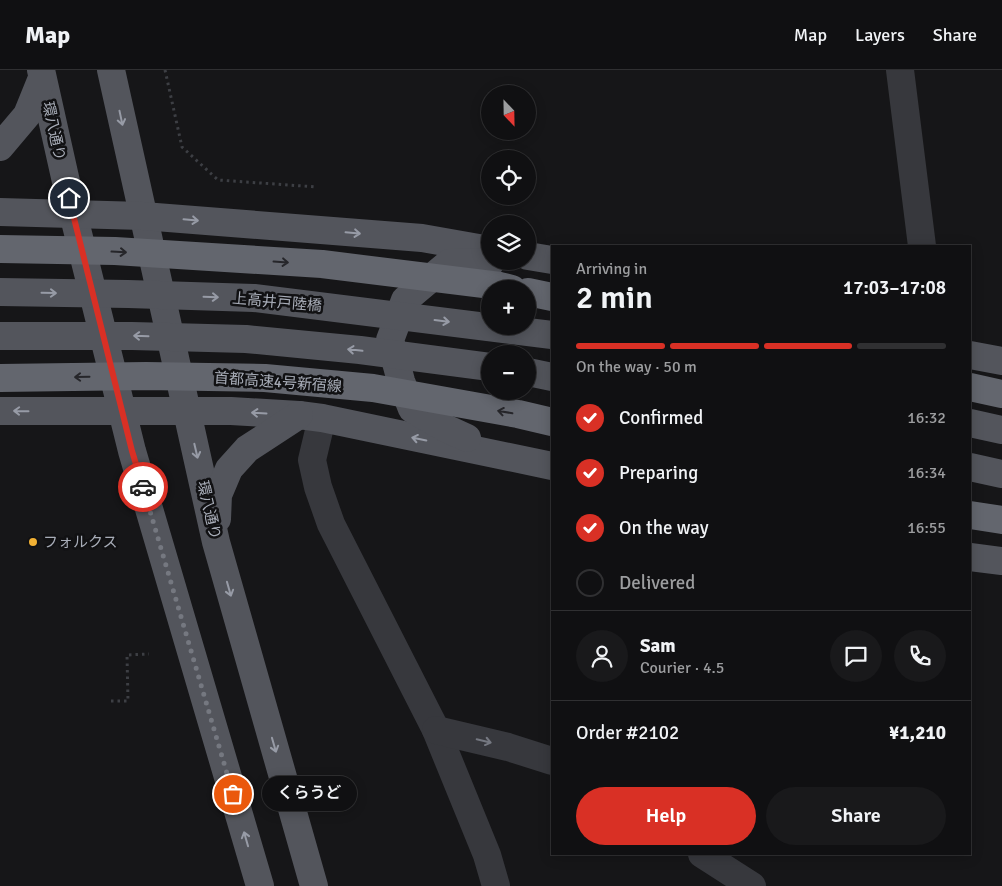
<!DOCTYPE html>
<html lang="en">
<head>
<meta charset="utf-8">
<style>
  body { margin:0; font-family:Signika,"Noto Sans JP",sans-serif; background:#19191b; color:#f1f3f6; height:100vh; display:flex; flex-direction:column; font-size:19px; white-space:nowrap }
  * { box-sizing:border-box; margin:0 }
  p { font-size:16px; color:#9c9d9f }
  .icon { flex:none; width:28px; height:28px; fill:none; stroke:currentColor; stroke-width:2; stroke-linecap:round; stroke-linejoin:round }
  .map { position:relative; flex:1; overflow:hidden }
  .drawer { position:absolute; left:551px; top:175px; width:420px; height:610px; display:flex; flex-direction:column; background:#101012; border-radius:0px; box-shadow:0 2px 12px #0003,0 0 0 1px #303032 }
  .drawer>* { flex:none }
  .needle { width:32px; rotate:158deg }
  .tools { position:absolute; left:481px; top:15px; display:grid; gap:10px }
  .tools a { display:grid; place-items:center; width:55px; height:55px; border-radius:50%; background:#101012; box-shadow:0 2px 12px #0003,0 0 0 1px #303032; font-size:25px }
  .pin { position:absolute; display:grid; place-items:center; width:42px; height:42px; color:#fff; margin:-21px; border:2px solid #fff; border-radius:50%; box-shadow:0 1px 5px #0007 }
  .courier { position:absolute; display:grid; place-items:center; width:50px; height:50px; margin:-25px; border:4px solid #d93025; border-radius:50%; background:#fff; color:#222; box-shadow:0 1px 6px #0007 }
  .bubble { position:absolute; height:35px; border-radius:18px; background:#101012; box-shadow:0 2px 12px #0003,0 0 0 1px #303032; font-size:16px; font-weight:600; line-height:35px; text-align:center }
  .headline em { font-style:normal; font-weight:600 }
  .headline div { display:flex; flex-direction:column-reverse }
  .headline { display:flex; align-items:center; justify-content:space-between; height:85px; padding:0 25px }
  h1 { font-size:32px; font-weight:600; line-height:38px }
  .bar { display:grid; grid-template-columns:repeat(4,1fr); gap:8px 5px; align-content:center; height:60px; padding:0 25px }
  .bar i { height:6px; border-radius:4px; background:#303032 }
  .bar .current { background:#d93025 }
  .bar p { grid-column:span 4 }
  .line { display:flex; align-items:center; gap:12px; padding:0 25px; border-top:1px solid #303032 }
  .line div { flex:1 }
  .round { display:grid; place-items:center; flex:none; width:52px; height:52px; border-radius:26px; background:#19191b }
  ol { padding:0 25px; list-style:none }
  li { display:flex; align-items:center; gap:15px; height:55px }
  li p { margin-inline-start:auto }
  li .icon { padding:5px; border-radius:50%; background:#d93025; color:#fff; stroke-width:4 }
  li:last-child { color:#9c9d9f }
  li i { width:28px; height:28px; border:2px solid #303032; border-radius:50% }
  .cta { display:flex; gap:10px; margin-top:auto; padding:10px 25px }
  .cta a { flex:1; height:58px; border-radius:30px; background:#d93025; color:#fff; font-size:20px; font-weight:600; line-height:58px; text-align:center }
  .cta a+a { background:#19191b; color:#f1f3f6 }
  header { display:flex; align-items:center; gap:30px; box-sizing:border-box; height:70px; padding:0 25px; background:#101012; border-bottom:1px solid #303032 }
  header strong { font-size:24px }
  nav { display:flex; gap:28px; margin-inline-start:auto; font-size:18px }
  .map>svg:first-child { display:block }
</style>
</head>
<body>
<header>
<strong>Map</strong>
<nav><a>Map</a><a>Layers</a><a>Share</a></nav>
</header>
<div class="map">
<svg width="1002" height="816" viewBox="0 0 1002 816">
  <rect width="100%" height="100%" fill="#161618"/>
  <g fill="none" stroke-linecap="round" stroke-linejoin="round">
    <g stroke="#3d3f44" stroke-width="3" stroke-dasharray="2.5 4" stroke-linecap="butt">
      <path d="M165,0L182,77L218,110L317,117"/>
      <path d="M111,631H128L127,585L149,584"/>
    </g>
    <g stroke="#37383d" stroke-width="28">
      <path d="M900,0L922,176"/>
      <path d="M322,348L312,390L318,417L331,454L436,660L487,785L496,816"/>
      <path d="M436,660L508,677L552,691"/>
      <path d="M702,784L752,816"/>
    </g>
    <g stroke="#53555c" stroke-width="28">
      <path d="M41,0L73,143L132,381L260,816"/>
      <path d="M111,0L216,472L314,816"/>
      <path d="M0,77L27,45L42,8"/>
      <path d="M0,142L143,146L422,168L490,180"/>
      <path d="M528,186L552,190"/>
      <path d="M970,285L1002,291"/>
      <path d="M528,302L552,307"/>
      <path d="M0,341H231L299,345L322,348L552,396"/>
      <path d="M970,353L1002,360"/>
      <path d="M467,368L443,357L412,339L401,311L390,270L405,230L449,193L491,192"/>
      <path d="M970,397L1002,404"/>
      <path d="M217,449L218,425L229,399L247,379L299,345"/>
      <path d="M970,487L1002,491"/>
    </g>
    <g stroke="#63666e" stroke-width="28">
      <path d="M528,222L552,227"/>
      <path d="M970,317L1002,324"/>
      <path d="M970,445L1002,450"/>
    </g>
    <g stroke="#53555c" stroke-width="28">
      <path d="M0,222L128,224L254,228L552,265"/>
      <path d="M0,266H132L246,269L360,280L490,297"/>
    </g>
    <g stroke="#63666e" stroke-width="28">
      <path d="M0,179L115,181L322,194L500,216L512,219"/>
      <path d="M0,308L146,306L265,308L373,318L518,344L552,352"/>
    </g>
  </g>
  <defs><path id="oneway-shaft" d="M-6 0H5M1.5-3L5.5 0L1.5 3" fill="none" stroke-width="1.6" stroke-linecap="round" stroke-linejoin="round" transform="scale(1.25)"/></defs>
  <g stroke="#979ba6">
    <use href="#oneway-shaft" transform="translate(121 48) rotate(78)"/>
    <use href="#oneway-shaft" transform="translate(191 150) rotate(5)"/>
    <use href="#oneway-shaft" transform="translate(353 163) rotate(5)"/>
    <use href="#oneway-shaft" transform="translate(49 223) rotate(1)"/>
    <use href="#oneway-shaft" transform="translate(211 227) rotate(2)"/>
    <use href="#oneway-shaft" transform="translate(442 251) rotate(7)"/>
    <use href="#oneway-shaft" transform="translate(141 266) rotate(-178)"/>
    <use href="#oneway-shaft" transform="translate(355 280) rotate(-174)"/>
    <use href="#oneway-shaft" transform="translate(21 341) rotate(-179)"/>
    <use href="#oneway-shaft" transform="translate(259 343) rotate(-177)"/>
    <use href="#oneway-shaft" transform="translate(419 369) rotate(-168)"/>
    <use href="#oneway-shaft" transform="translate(196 381) rotate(77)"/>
    <use href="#oneway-shaft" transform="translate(229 519) rotate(74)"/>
    <use href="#oneway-shaft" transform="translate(274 675) rotate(74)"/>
    <use href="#oneway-shaft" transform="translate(246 769) rotate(-106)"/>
  </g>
  <g stroke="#26262a">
    <use href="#oneway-shaft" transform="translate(119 182) rotate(3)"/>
    <use href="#oneway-shaft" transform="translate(281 192) rotate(4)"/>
    <use href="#oneway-shaft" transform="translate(82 307) rotate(179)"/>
    <use href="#oneway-shaft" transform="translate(505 342) rotate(-170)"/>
  </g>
  <use stroke="#757881" href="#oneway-shaft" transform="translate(484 671) rotate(13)"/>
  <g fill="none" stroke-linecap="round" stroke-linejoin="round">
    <path stroke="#757880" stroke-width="5" stroke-dasharray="0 9" d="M143,417L233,724"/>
    <path stroke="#d93025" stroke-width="6" d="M69,128L132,381L143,417"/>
  </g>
  <circle fill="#f2b134" stroke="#111113" stroke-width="2" cx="33" cy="472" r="5"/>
  <g text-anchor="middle" stroke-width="5" stroke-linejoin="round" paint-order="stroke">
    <g font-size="15" fill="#a8adb8" stroke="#111113">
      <text transform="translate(54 61) rotate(78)" y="5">環八通り</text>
      <text transform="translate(277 232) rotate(5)" y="5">上高井戸陸橋</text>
      <text transform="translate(278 312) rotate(4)" y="5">首都高速4号新宿線</text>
      <text transform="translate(209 440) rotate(77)" y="5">環八通り</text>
    </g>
    <g font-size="15" fill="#a8adb8" stroke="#111113" text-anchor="start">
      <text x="43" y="477">フォルクス</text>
    </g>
  </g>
</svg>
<div class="tools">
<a><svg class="needle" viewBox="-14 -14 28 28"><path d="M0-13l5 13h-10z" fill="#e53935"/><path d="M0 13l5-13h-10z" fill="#9c9d9f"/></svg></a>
<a><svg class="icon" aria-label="locate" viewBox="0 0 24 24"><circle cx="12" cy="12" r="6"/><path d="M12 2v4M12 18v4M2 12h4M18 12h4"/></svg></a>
<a><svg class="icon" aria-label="layers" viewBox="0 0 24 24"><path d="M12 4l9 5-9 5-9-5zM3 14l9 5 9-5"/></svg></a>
<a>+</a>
<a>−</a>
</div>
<div class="pin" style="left:233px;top:724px;background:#ea580c"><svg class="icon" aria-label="bag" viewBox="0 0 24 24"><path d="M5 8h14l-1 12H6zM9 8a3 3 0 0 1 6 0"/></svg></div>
<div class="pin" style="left:69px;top:128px;background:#1f2937"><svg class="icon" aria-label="home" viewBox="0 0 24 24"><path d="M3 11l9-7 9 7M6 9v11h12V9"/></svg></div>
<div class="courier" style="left:143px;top:417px"><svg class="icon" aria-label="car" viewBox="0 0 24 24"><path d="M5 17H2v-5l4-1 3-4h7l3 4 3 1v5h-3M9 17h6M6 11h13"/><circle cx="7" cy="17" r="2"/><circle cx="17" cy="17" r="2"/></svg></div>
<div class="bubble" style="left:262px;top:706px;width:95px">くらうど</div>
<section class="drawer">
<div class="headline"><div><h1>2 min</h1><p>Arriving in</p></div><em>17:03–17:08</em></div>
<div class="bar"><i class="current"></i><i class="current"></i><i class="current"></i><i></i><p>On the way · 50 m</p></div>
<ol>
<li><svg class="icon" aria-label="check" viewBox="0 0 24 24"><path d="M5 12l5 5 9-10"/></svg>Confirmed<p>16:32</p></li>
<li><svg class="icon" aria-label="check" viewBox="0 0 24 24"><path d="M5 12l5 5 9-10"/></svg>Preparing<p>16:34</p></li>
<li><svg class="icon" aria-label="check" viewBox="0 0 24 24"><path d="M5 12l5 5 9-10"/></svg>On the way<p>16:55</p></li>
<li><i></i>Delivered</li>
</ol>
<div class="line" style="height:90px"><a class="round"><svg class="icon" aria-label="person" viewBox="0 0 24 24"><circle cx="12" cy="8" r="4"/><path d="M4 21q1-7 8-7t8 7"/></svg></a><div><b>Sam</b><p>Courier · 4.5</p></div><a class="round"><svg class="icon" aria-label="chat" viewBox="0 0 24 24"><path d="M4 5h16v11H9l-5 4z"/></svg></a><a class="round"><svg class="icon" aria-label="phone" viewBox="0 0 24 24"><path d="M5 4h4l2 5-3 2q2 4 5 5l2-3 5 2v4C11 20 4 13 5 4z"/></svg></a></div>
<div class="line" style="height:65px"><div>Order #2102</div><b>¥1,210</b></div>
<div class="cta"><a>Help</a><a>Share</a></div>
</section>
</div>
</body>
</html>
